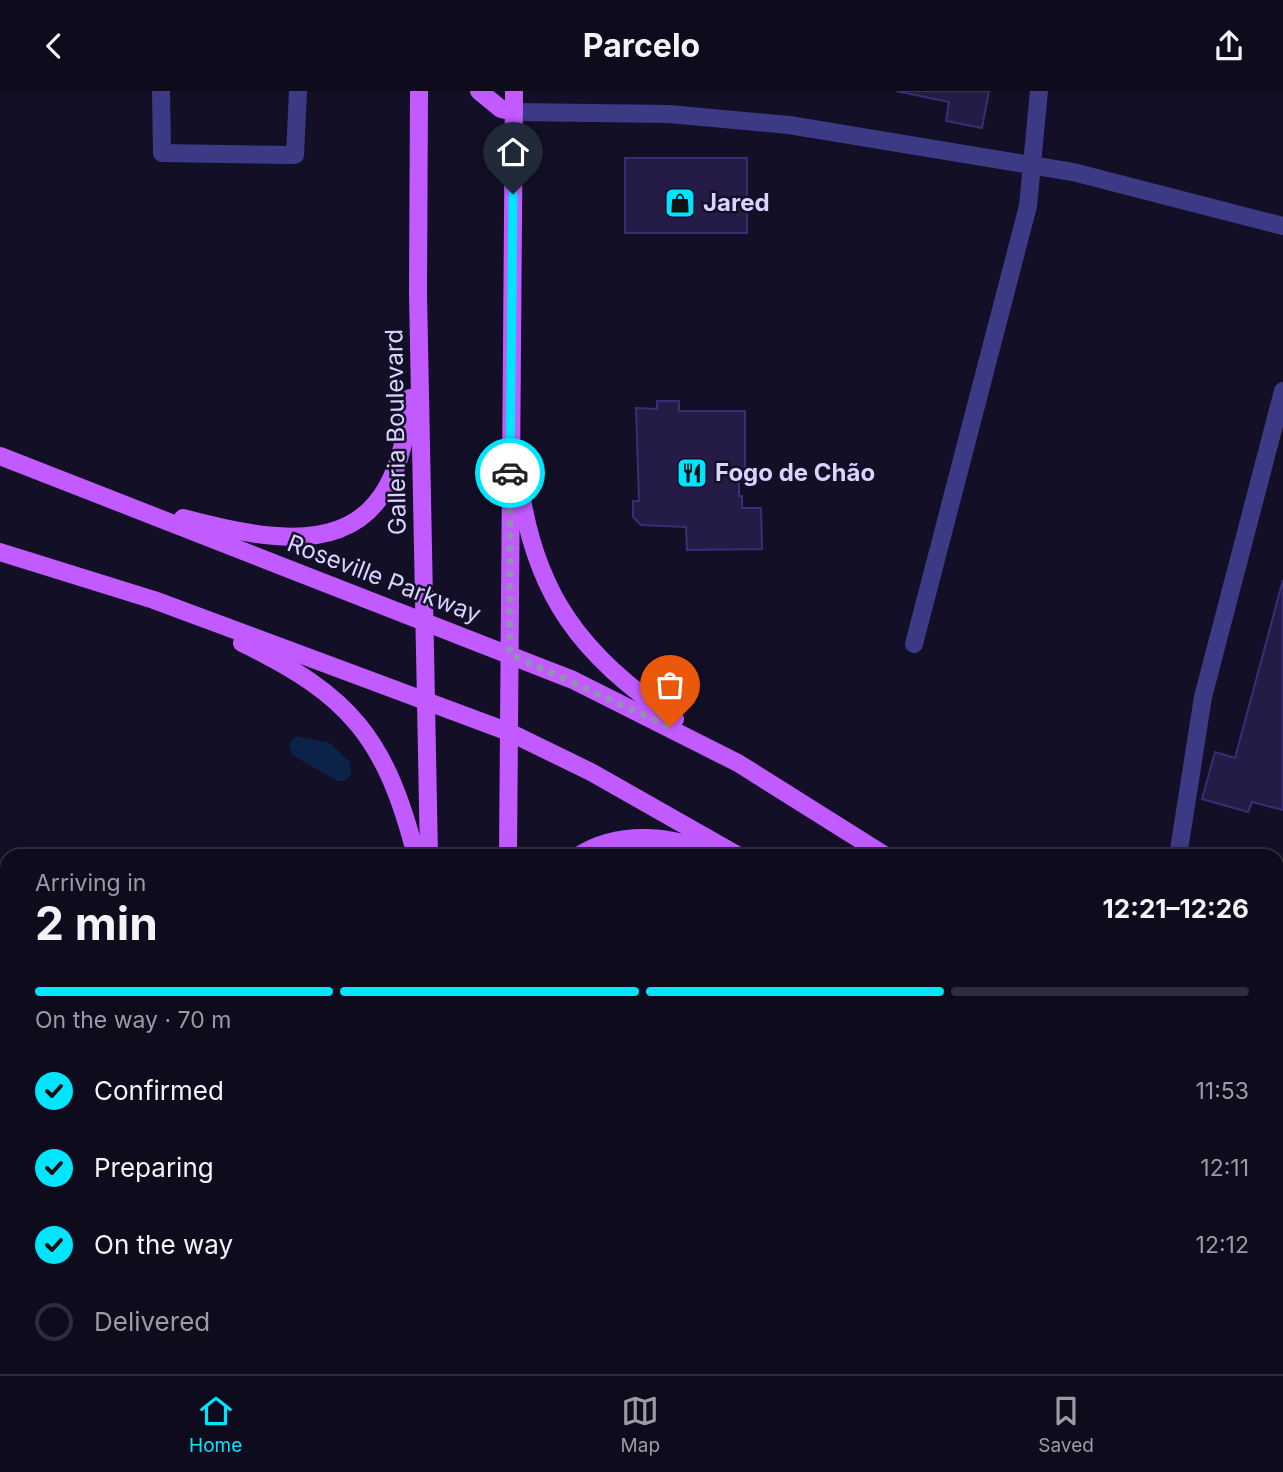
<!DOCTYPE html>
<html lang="en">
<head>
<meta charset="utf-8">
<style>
  body { margin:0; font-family:Inter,sans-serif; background:#1c1929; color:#f1f3f6; height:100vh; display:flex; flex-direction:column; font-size:26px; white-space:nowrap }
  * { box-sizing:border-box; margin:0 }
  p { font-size:23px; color:#9b9ba3 }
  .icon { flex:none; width:38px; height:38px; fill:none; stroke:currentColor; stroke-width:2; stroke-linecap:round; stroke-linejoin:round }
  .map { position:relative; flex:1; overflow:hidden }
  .sheet { position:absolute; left:0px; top:758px; width:1284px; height:527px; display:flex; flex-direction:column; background:#0e0b1c; border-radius:21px 21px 0 0; box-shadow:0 7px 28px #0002,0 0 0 2px #2e2b3b }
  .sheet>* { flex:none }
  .pin { position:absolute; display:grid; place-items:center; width:60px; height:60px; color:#fff; margin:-72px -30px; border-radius:50% 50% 50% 0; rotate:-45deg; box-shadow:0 0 7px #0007 }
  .pin .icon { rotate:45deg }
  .courier { position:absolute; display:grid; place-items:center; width:70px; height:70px; margin:-35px; border:5px solid #00e5ff; border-radius:50%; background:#fff; color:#222; box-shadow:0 2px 9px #0007 }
  .headline em { font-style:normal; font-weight:700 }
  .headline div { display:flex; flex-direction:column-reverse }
  .headline { display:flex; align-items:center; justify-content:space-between; height:119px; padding:0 35px }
  h1 { font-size:46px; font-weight:700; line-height:52px }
  .bar { display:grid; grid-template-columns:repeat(4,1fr); gap:10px 7px; align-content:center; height:84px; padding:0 35px }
  .bar i { height:9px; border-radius:5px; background:#2e2b3b }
  .bar .current { background:#00e5ff }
  .bar p { grid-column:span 4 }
  ol { padding:0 35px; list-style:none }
  li { display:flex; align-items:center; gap:21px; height:77px }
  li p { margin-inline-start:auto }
  li .icon { padding:7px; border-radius:50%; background:#00e5ff; color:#111; stroke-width:4 }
  li:last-child { color:#9b9ba3 }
  li i { width:38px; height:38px; border:4px solid #2e2b3b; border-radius:50% }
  header { display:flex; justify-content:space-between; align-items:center; height:91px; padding:0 35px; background:#0e0b1c; font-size:32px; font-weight:700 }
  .dock { display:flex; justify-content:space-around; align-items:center; height:98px; border-top:2px solid #2e2b3b; background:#0e0b1c; font-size:19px; color:#9b9ba3 }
  .dock a { display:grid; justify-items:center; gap:4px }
  .dock .current { color:#00e5ff }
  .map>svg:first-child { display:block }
</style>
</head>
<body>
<header><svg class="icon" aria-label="back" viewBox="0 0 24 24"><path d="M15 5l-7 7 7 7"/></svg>Parcelo<svg class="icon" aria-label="share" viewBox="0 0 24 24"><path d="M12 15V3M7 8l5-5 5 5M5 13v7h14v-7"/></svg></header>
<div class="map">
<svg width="1283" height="1283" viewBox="0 0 1283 1283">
  <rect width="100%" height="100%" fill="#130f26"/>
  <path fill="#0c2248" d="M296,645L330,652L350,671L351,684L345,690H337L292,664L289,654Z"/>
  <g fill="#241b47" stroke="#3b2d73" stroke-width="2">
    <path d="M896,0H989L982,37L946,30L949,11Z"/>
    <rect x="625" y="67" width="122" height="75"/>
    <path d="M657,310H679V320H745V387H739V405H742V417H761L762,458L687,459L686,436L641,434L633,426V410H639L636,317L657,318Z"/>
    <path d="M1283,489V719L1252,711L1248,721L1202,708L1215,661L1235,667Z"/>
    <path d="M0,1024H7V1278H32L35,1283H0Z"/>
    <path d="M1106,1278H1159L1154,1283H1113Z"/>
  </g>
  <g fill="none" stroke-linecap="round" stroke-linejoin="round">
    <g stroke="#3d3a85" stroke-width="18">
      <path d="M161,0L162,62L295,64L298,0"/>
      <path d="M514,21L669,23L789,34L1073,81L1283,135"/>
      <path d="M914,553L1028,115L1039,0"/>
      <path d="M1178,765L1203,606L1283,300"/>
      <path d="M0,978H7"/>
      <path d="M82,1278L83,1283"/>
      <path d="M1042,1278L1049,1283"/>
      <path d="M894,1283L899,1278"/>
    </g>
    <g stroke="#c25bff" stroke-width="18">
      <path d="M419,0L418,202L429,765"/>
      <path d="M479,0L501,18L514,21"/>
      <path d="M0,365L573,589L738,672L886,765"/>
      <path d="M519,389C534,504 581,564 675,628"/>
      <path d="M183,427C309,461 397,463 410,307"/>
      <path d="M0,461L154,509L509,641L591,681L739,765"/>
      <path d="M242,552C350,604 386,647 416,765"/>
      <path d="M508,765L514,0"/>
      <path d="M578,765C620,738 674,744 718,765"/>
      <path d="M1278,1070L1283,1075"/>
      <path d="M1278,1164L1283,1170"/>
      <path d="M436,1278V1283"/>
      <path d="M504,1283V1278"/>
    </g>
  </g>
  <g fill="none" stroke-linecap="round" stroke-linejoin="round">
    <path stroke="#948fb3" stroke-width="7" stroke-dasharray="0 12.6" d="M510,382V563L670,636"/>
    <path stroke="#00e5ff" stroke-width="9" d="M510,382L513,103"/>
  </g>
  <defs>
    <g id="shop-square" transform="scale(1.575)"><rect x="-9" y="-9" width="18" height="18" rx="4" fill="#00e5ff" stroke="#130f26"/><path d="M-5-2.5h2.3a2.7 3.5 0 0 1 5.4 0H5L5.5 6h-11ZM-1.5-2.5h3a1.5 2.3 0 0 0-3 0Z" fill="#111"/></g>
    <g id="restaurant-square" transform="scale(1.575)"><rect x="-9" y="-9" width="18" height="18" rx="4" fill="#00e5ff" stroke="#130f26"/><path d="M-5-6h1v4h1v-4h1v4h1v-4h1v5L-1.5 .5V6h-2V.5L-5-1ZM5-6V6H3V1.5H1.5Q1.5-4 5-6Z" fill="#111"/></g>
  </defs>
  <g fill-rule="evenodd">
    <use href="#shop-square" x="680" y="112"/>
    <use href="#restaurant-square" x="692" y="382"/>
  </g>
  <g text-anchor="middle" stroke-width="5" stroke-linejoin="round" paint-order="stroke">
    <g font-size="24" font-weight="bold" fill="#d9d4ff" stroke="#130f26" text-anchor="start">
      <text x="703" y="120">Jared</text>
      <text x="715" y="390">Fogo de Chão</text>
    </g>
    <g font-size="24" fill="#d9d4ff" stroke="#130f26">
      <text transform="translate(396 341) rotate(-91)" y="8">Galleria Boulevard</text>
      <text transform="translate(384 488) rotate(21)" y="8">Roseville Parkway</text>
    </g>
  </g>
</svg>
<div class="pin" style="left:670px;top:636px;background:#ea580c"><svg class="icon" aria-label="bag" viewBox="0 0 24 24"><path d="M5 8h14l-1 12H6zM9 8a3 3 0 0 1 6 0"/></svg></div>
<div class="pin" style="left:513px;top:103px;background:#1f2937"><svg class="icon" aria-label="home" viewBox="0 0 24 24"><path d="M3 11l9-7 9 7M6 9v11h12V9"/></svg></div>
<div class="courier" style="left:510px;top:382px"><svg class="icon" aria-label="car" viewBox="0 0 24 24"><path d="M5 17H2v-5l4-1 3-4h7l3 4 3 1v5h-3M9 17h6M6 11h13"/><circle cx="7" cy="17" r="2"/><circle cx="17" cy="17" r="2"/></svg></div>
<section class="sheet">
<div class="headline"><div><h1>2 min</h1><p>Arriving in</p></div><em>12:21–12:26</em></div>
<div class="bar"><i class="current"></i><i class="current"></i><i class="current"></i><i></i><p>On the way · 70 m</p></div>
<ol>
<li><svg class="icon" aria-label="check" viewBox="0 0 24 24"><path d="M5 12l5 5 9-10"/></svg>Confirmed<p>11:53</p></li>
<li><svg class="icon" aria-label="check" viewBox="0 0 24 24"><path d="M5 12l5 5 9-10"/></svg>Preparing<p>12:11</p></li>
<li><svg class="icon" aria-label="check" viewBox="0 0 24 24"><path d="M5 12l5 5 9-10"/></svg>On the way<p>12:12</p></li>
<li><i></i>Delivered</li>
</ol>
</section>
</div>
<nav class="dock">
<a class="current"><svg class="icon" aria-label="home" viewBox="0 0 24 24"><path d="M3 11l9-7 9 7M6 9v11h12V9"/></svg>Home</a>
<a><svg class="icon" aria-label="map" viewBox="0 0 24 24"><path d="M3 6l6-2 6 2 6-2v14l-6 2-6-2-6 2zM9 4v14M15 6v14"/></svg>Map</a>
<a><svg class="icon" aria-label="saved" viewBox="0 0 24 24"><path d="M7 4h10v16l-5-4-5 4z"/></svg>Saved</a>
</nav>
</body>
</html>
